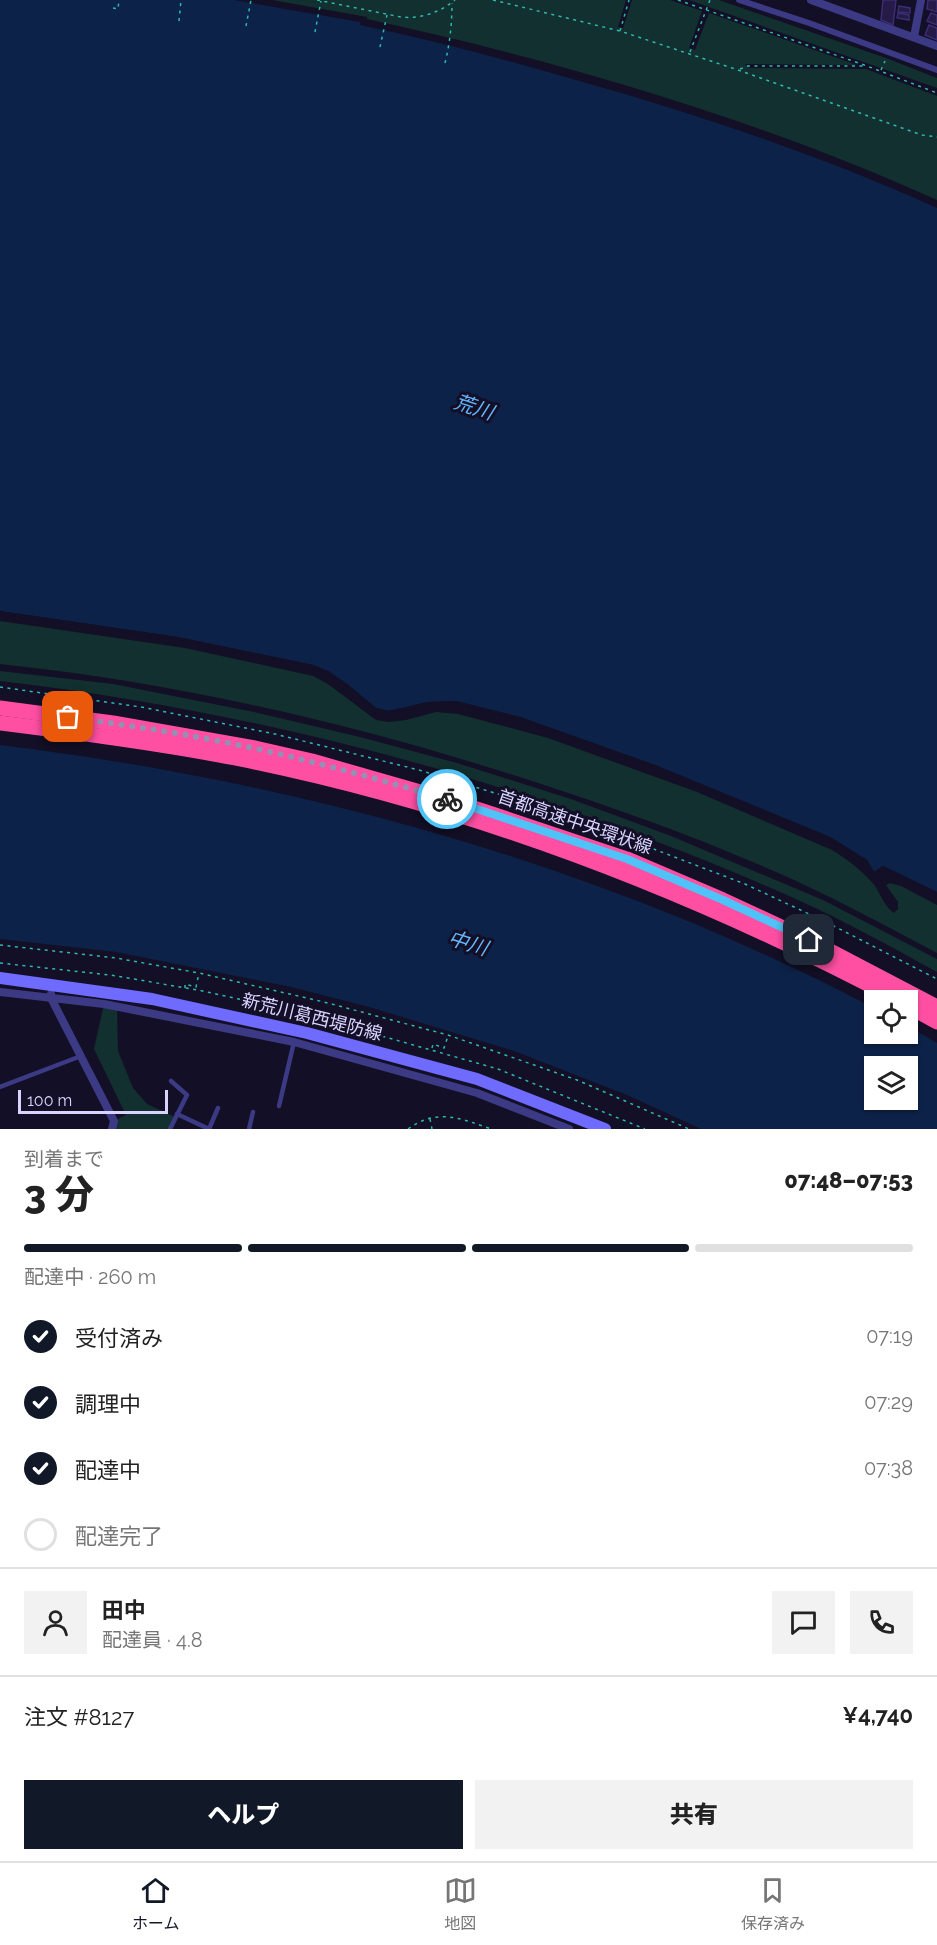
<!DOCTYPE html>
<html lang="ja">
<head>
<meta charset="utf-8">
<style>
  body { margin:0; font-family:Raleway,"Noto Sans JP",sans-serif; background:#f2f2f2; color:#222; height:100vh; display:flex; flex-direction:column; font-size:22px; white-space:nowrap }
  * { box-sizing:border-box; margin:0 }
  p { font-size:20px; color:#767676 }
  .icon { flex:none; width:33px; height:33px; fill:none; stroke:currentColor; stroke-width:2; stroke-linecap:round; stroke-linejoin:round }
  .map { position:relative; height:1129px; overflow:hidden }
  .details { display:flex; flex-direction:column; background:#fff; flex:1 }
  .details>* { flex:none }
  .buttons { position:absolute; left:864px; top:990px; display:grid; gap:12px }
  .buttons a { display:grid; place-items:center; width:54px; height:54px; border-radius:0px; background:#fff; box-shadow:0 2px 4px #0004; font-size:30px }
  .scale { position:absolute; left:18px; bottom:15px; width:150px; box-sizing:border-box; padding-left:6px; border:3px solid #d9d4ff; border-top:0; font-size:16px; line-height:21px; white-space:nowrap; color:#d9d4ff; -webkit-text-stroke:4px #130f26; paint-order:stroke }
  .pin { position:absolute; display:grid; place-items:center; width:51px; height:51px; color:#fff; margin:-26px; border-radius:12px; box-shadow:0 3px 9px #0006 }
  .courier { position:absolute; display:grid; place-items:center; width:60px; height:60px; margin:-30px; border:4px solid #4fc3f7; border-radius:50%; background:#fff; color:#222; box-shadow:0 2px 8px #0007 }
  .overview em { font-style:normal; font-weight:800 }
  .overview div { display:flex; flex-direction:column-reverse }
  .overview { display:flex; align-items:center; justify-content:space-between; height:102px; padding:0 24px }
  h1 { font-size:39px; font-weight:800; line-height:45px }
  .bar { display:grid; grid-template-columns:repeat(4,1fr); gap:9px 6px; align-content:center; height:72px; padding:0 24px }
  .bar i { height:8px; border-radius:4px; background:#e0e0e0 }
  .bar .active { background:#111827 }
  .bar p { grid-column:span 4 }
  .line { display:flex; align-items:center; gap:15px; padding:0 24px; border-top:2px solid #e0e0e0 }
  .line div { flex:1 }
  .round { display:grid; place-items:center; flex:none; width:63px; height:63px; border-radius:0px; background:#f2f2f2 }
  ol { padding:0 24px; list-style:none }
  li { display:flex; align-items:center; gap:18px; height:66px }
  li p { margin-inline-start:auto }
  li .icon { padding:6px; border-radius:50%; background:#111827; color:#fff; stroke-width:4 }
  li:last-child { color:#767676 }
  li i { width:33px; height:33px; border:3px solid #e0e0e0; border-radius:50% }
  .button { display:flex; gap:12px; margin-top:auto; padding:12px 24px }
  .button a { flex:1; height:69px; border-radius:0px; background:#111827; color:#fff; font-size:24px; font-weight:800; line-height:69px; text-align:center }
  .button a+a { background:#f2f2f2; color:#222 }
  .tabs { display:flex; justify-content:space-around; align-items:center; height:84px; border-top:2px solid #e0e0e0; background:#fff; font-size:16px; color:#767676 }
  .tabs a { display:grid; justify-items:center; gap:3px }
  .tabs .active { color:#111827 }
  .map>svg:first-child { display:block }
</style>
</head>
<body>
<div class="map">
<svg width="937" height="1129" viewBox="0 0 937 1129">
  <rect width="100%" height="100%" fill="#130f26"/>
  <g fill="#12302f">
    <path d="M272,0H626L618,27L623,28L632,0H670L702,11L689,48L695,50L709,13L857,65L745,64L749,68L866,69L937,96V200C757,119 561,61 367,19V17Z"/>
    <path d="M689,0H719L886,58L937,78V88Z"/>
    <path d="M0,621L185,648L313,676L328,684L376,720L389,722L406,720L436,712L458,714L548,738L697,792L832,850C848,860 863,871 875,886C881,895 885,907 894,913L898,909V902L886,885L890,883L901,886L937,905V953C882,924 826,893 769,869C691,835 612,807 532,781C359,725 181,683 0,664Z"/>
    <path d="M0,671L113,684L254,712L360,737L457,763L571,799L671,836L823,900L937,959V972C881,941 824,910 764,885C522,781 262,712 0,681Z"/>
    <path d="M104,1004L117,1007L118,1051L133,1088L147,1104L175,1117L170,1129H112L114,1121L126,1115L94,1049Z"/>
  </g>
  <g fill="#0c2248" fill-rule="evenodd">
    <path d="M0,0H234L360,22V25C438,41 514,62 590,84C709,118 824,157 937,208V892L883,866L874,872L867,860L830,837L655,765L520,717L456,701L428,702L389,711L376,708L347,684L328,671L313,665L178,637L0,611Z"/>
    <path d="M0,745C303,782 603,866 874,1008V1034H908V1026L937,1043V1129H701L627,1095L514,1051L369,1007L291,987L116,952L0,939ZM874,1066H908V1100H874Z"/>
  </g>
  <path fill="#130f26" d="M0,611L178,637L313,665L328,671L347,684L376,708L388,711L428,702L456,701L520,717L655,765L830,837L867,860L874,872L883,866L937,892V895L883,869L872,875L865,862L853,854L829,840L772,816L654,768L519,720L456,704L428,705L388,714L375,710L346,686L327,674L312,667L178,640L0,614Z"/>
  <g fill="#241b47" stroke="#3b2d73" stroke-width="1.5">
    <path d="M883,0H896L893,25L881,20Z"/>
    <path d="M928,0H937V12L927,9Z"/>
    <path d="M899,6L910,8V13L898,12Z"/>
    <path d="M898,13L909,15V20L897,18Z"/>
    <path d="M931,13L937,15V25L927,21Z"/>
    <path d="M929,25L937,28V40L925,35Z"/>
  </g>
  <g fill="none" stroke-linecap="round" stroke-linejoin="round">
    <g stroke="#2fb8b0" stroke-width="1.5" stroke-dasharray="3 4.5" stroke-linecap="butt">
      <path d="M317,0L401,17C420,19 439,13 455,0"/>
      <path d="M493,0L620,31L738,70L922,135L937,137"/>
      <path d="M678,0L867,66L937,93"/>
      <path d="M113,8L118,9L119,0"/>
      <path d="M179,21L181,0"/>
      <path d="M246,26L251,0"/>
      <path d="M620,31L629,0"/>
      <path d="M315,32L321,1"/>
      <path d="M380,47L387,15"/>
      <path d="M690,52L710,0"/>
      <path d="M445,63C450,43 452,23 452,3"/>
      <path d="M740,69L748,66H866"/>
      <path d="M881,70L885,61"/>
      <path d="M0,687L141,707L275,734L419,770L557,812L745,884L824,921L937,979"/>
      <path d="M0,945L116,958L199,973L324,1002L448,1035L577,1080L689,1129"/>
      <path d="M0,963L110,975L198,990L297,1012L498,1069L645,1129"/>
      <path d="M185,988V984L196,987L199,973"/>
      <path d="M432,1048L433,1044L444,1048L448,1036"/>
      <path d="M430,1119L432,1129"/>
      <path d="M408,1129C437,1108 460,1118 491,1129"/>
    </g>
    <g stroke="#3d3a85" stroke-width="4.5">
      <path d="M0,1087L81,1056"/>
      <path d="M279,1106L294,1042"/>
      <path d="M177,1114L209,1129L218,1108"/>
      <path d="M170,1129L187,1095L171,1081"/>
      <path d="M249,1129L253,1112"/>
    </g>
    <path stroke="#3d3a85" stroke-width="6" d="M739,0L809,23L937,70"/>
    <g stroke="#3d3a85" stroke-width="8">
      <path d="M811,0L937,46"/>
      <path d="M914,37L921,0"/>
      <path d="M0,992L104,1004L294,1042L477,1093L569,1129"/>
      <path d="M51,994V998L114,1121L112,1129"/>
    </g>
    <path stroke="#6f6bff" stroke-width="12" d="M0,978L152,999L307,1033L477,1079L605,1129"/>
    <g stroke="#ff4fa3" stroke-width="15">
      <path d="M0,708L113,723L255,748L312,761L462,804L627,859L723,900L809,940L937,1007"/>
      <path d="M0,723C79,733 157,743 235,758C466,804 690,890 898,1000"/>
      <path d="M908,1006L937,1022"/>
    </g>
  </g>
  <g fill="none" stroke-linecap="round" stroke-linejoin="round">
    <path stroke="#948fb3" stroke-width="6" stroke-dasharray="0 10.8" d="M68,717C132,726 195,735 257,749C321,763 384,781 447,799"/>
    <path stroke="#4fc3f7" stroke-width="8" d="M447,799L627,859L723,900L809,940"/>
  </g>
  <g text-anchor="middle" stroke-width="6" stroke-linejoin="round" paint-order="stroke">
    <g font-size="18" fill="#d9d4ff" stroke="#130f26">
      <text transform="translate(575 822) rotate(19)" y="6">首都高速中央環状線</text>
      <text transform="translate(312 1017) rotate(14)" y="6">新荒川葛西堤防線</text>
    </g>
    <g font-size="20" font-style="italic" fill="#62b6ff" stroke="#130f26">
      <text transform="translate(474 407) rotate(18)" y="7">荒川</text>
      <text transform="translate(468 943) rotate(17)" y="7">中川</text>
    </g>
  </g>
</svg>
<div class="buttons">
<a><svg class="icon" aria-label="locate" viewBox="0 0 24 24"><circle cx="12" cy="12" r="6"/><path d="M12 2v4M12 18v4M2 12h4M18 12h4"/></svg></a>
<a><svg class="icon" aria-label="layers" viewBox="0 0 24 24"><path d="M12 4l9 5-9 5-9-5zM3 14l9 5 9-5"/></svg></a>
</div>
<div class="scale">100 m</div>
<div class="pin" style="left:68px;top:717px;background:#ea580c"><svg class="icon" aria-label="bag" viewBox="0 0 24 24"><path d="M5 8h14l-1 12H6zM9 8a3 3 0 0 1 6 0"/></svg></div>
<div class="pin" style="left:809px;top:940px;background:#1f2937"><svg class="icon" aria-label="home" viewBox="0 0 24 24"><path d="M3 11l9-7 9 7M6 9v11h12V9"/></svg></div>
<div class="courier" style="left:447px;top:799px"><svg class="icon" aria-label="bike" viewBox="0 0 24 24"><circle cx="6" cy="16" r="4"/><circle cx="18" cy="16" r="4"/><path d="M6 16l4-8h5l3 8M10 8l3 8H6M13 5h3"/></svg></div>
</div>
<section class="details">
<div class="overview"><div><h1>3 分</h1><p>到着まで</p></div><em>07:48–07:53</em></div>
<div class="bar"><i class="active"></i><i class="active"></i><i class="active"></i><i></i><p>配達中 · 260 m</p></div>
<ol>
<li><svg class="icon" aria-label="check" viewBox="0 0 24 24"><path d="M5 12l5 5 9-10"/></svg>受付済み<p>07:19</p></li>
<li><svg class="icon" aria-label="check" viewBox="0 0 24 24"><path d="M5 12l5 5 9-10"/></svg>調理中<p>07:29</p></li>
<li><svg class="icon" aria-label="check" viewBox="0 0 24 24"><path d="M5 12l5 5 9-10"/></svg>配達中<p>07:38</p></li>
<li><i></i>配達完了</li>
</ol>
<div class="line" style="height:108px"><a class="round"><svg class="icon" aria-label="person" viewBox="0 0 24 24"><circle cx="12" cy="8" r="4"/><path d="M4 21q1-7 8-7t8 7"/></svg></a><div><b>田中</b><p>配達員 · 4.8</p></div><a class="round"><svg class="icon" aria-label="chat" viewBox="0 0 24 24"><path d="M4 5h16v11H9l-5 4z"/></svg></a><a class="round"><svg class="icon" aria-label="phone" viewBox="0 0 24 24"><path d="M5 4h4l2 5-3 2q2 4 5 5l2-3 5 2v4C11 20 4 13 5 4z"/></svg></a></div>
<div class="line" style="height:78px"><div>注文 #8127</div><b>¥4,740</b></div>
<div class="button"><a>ヘルプ</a><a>共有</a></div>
</section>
<nav class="tabs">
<a class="active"><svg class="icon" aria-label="home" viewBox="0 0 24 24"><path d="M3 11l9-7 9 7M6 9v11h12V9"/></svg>ホーム</a>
<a><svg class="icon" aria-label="map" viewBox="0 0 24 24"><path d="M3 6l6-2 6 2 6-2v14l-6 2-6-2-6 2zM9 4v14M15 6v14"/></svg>地図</a>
<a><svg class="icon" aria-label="saved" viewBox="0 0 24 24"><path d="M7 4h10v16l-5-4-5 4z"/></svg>保存済み</a>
</nav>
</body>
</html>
